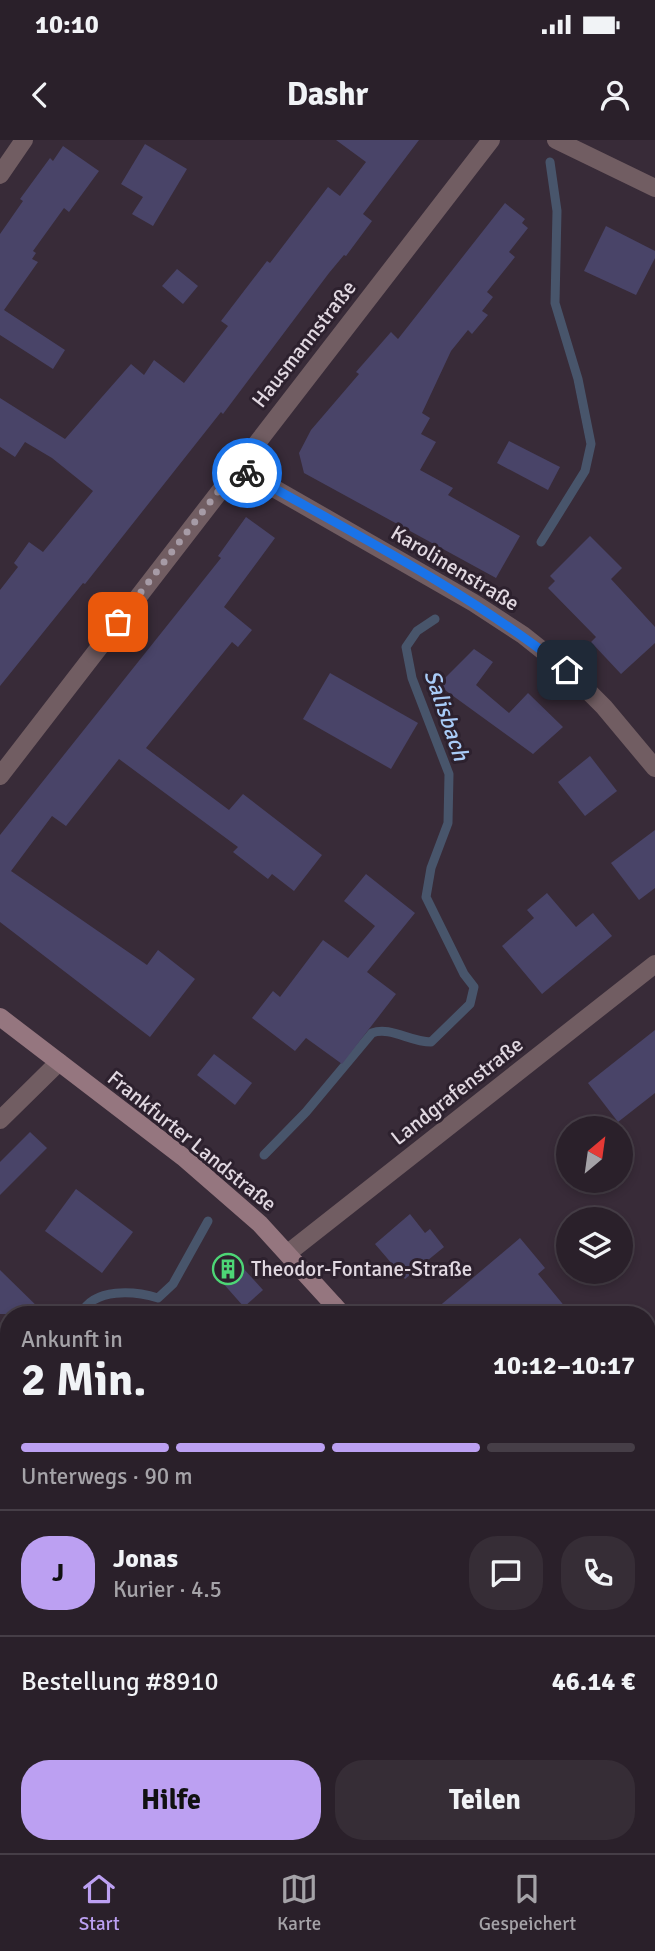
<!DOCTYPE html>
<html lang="de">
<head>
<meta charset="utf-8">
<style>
  body { margin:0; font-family:Signika,sans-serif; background:#362d36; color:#f1f3f6; height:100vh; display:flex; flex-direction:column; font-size:26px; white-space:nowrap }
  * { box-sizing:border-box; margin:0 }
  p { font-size:23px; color:#a5a3a8 }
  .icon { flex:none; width:38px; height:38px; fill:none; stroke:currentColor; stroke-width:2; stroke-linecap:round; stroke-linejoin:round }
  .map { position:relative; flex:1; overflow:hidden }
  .panel { position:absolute; left:0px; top:1166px; width:656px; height:548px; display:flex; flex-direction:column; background:#2a202a; border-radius:28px 28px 0 0; box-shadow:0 4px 10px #0003,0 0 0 2px #463e47 }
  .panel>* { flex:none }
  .needle { width:46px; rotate:29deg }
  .buttons { position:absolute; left:556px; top:976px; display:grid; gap:14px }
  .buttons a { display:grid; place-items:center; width:77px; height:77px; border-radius:50%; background:#2a202a; box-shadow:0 4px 10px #0003,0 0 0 2px #463e47; font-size:35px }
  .pin { position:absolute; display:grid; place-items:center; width:60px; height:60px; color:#fff; margin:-30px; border-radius:14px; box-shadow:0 4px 10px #0006 }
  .courier { position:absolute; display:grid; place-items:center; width:70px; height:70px; margin:-35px; border:5px solid #1a73e8; border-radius:50%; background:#fff; color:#222; box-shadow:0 2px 9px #0007 }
  .summary em { font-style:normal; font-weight:800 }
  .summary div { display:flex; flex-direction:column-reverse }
  .summary { display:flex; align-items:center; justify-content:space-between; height:119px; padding:0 21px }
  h1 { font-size:46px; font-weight:800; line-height:52px }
  .bar { display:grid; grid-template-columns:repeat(4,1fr); gap:10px 7px; align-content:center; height:84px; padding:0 21px }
  .bar i { height:9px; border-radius:5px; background:#463e47 }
  .bar .on { background:#bca0f2 }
  .bar p { grid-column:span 4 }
  .line { display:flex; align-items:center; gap:18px; padding:0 21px; border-top:2px solid #463e47 }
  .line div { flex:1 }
  .round { display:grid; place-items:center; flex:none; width:74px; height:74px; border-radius:28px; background:#362d36 }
  .primary-button { display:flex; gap:14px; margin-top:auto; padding:14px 21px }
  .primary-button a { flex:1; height:80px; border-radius:28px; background:#bca0f2; color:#111; font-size:28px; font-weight:800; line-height:80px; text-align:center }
  .primary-button a+a { background:#362d36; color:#f1f3f6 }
  .status { display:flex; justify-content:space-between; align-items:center; height:49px; padding:0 35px; background:#2a202a; direction:ltr }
  .status svg { height:19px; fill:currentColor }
  header { display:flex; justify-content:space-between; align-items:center; height:91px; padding:0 21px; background:#2a202a; font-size:32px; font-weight:800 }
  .tab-bar { display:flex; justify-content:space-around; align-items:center; height:98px; border-top:2px solid #463e47; background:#2a202a; font-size:19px; color:#a5a3a8 }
  .tab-bar a { display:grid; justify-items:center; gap:4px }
  .tab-bar .on { color:#bca0f2 }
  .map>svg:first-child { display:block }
</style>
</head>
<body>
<div class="status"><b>10:10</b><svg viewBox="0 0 49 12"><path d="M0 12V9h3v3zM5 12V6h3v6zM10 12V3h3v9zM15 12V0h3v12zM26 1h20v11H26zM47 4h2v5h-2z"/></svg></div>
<header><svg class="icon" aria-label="back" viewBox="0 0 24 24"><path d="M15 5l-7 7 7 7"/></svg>Dashr<svg class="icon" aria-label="person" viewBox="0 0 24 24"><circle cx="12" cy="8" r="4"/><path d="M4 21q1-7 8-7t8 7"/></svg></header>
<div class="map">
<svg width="655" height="1713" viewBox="0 0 655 1713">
  <rect width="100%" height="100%" fill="#382b38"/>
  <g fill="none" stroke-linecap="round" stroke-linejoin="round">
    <g stroke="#48556b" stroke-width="9">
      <path d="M541,402L585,331L591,304L578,239L555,163L557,71L550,22"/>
      <path d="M264,1015L306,972L372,893C390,886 410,902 431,902L470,864L474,847L464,834L426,757L431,728L448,683L449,634L412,538L406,507L417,491L435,479"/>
      <path d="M81,1174C94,1147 135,1151 158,1158L173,1144L208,1081"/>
      <path d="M0,1263L9,1257"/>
    </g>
  </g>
  <g fill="#494468">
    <path d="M336,0H419L363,74L372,81L346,116L344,115L329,133L223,274L221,272L85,444L83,443L0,546V450L18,427L14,423L29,402L43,412L93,351L52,318L25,302L15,317L0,307V258L65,299L131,224L144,235L154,220L184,243L228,186L221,181L267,121L270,123L328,47L340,56L366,22Z"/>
    <path d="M145,4L187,29L153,86L132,74L143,57L121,44Z"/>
    <path d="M63,6L99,31L69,72L64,68L33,111L36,113L32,119L38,122L4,170L65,210L53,229L0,195V94L23,61L20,59L50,18L53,21Z"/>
    <path d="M505,63L525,79L522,83L528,88L509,112L515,117L487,152L493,157L482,171L488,175L472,194L468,190L451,211L422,273L430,278L421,294L436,302L420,330L453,348L448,355L520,396L496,438L304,333L299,313L311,290L359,234L356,232L391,192L398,199Z"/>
    <path d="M606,86L655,111V118L636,155L584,131Z"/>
    <path d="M177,129L198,146L183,164L162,146Z"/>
    <path d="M509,301L560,327L548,350L497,323Z"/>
    <path d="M246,377L275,398L224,467L252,490L238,507L232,502L146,608L229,670L243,654L322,715L294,751L272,734L268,739L233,712L238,707L119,619L66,686L52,676L11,731L147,825L158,810L195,839L150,897L0,782V695L221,418L218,416Z"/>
    <path d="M590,396L622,428L611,439L655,487V503L621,534L591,502L596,497L548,448L555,441L550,436Z"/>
    <path d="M474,509L493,522L476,545L509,573L528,553L563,587L533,614L438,545Z"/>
    <path d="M330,533L418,583L391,629L303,579Z"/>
    <path d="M590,616L617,651L585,676L558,642Z"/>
    <path d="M655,690V748L639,760L611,723Z"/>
    <path d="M366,734L415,773L367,832L396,854L342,924L306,898L295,911L252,878L273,851L280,857L323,800L348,818L375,786L344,761Z"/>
    <path d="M547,753L576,787L593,773L612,796L542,854L502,806L534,778L527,770Z"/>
    <path d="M655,890V953L618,982L588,943Z"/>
    <path d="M214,914L252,943L235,965L197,935Z"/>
    <path d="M30,992L47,1008L0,1055V1022Z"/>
    <path d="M76,1049L133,1092L102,1133L45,1091Z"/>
    <path d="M410,1074L425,1093L430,1089L444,1107L405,1139L375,1104Z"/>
    <path d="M520,1098L545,1128L538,1134L571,1174H430Z"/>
    <path d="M233,1117L263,1150L244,1167L214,1133Z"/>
    <path d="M0,1130L45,1174H0Z"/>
  </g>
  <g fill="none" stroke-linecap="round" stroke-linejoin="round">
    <g stroke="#715d62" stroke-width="18">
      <path d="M556,0L655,48"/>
      <path d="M0,35L24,0"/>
      <path d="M237,327L474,463L523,495L567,530L604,567L655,628"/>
      <path d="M0,636L491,0"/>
      <path d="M0,980L59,922"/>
      <path d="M288,1113L655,824"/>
      <path d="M323,1174L334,1165"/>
      <path d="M0,1438L9,1431"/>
      <path d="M424,1713L434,1704"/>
    </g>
    <g stroke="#95767f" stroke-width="18">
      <path d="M0,877L183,1017L260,1084L342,1174"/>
      <path d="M648,1512L655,1520"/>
    </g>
  </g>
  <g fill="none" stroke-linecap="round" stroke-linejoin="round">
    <path stroke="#a69ba6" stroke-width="7" stroke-dasharray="0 12.6" d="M118,482L237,327L247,333"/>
    <path stroke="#1a73e8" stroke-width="9" d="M247,333C356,395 469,452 567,530"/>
  </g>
  <defs>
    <g id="building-ring" transform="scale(1.575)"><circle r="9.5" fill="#2d212e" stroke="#4dd676" stroke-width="1.5"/><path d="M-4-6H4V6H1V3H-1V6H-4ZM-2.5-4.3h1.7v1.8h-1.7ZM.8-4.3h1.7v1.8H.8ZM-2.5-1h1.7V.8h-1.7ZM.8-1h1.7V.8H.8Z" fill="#4dd676"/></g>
  </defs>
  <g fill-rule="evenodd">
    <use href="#building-ring" x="228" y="1129"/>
  </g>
  <g text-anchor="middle" stroke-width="6" stroke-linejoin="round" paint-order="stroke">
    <g font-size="21" fill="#e1d8e1" stroke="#2d212e">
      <text transform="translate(304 204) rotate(-52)" y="7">Hausmannstraße</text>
      <text transform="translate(455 428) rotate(31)" y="7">Karolinenstraße</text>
      <text transform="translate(457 951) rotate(-38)" y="7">Landgrafenstraße</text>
      <text transform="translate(192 1001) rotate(39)" y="7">Frankfurter Landstraße</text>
    </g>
    <g font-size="21" fill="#e1d8e1" stroke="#2d212e" text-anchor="start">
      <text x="251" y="1136">Theodor-Fontane-Straße</text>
    </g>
    <g font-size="23" font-style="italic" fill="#a9ccf8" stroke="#2d212e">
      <text transform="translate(447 575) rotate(71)" y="8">Salisbach</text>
    </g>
  </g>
</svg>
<div class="buttons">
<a><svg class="needle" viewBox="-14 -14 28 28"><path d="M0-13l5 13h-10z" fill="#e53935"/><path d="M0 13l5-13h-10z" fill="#a5a3a8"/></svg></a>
<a><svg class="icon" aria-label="layers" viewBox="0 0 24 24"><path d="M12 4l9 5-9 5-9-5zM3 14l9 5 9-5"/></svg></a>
</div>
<div class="pin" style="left:118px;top:482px;background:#ea580c"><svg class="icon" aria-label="bag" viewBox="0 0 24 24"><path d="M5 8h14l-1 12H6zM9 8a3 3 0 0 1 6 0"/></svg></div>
<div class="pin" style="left:567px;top:530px;background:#1f2937"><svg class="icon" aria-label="home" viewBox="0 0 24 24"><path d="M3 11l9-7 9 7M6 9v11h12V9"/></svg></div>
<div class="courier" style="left:247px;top:333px"><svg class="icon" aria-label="bike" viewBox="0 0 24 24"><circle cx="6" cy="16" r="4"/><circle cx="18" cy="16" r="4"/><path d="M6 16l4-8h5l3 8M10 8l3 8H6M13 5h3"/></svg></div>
<section class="panel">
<div class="summary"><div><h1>2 Min.</h1><p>Ankunft in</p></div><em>10:12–10:17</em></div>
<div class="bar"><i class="on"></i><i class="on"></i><i class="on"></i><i></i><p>Unterwegs · 90 m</p></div>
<div class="line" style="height:126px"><b class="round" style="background:#bca0f2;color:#111">J</b><div><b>Jonas</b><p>Kurier · 4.5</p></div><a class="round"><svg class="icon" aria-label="chat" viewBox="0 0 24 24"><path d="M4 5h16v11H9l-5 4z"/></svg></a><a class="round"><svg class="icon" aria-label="phone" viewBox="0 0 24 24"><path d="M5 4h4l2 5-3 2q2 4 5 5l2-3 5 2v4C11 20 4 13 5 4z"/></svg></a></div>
<div class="line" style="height:91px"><div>Bestellung #8910</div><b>46.14 €</b></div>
<div class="primary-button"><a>Hilfe</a><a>Teilen</a></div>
</section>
</div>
<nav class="tab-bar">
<a class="on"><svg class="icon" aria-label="home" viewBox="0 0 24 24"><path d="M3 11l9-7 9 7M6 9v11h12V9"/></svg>Start</a>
<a><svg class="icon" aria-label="map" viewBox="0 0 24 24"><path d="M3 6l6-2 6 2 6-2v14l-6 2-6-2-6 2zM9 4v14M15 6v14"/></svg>Karte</a>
<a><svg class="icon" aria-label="saved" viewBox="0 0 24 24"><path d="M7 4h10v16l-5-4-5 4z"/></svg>Gespeichert</a>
</nav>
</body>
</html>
